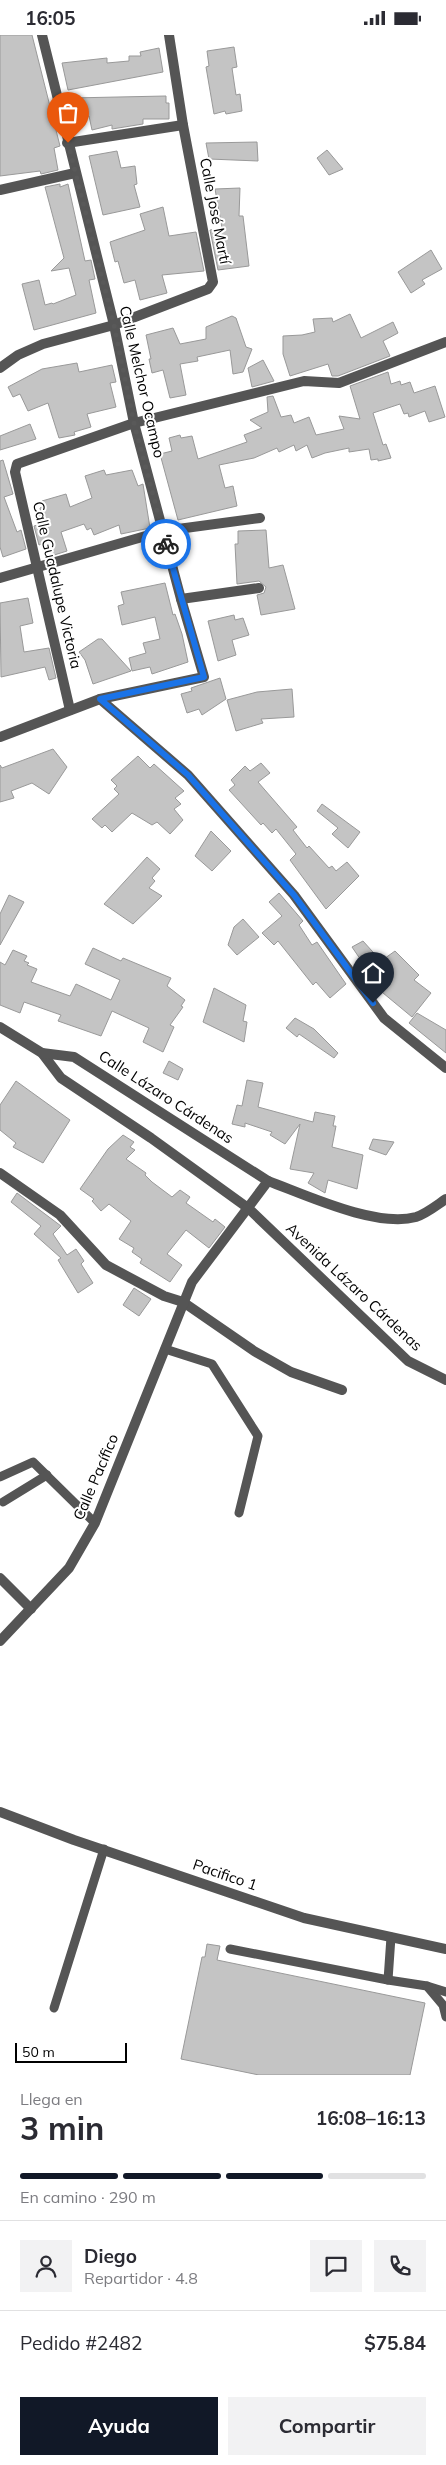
<!DOCTYPE html>
<html lang="es">
<head>
<meta charset="utf-8">
<style>
  body { margin:0; font-family:Mulish,sans-serif; background:#f2f2f3; color:#2b2b33; height:100vh; display:flex; flex-direction:column; font-size:19px; white-space:nowrap }
  * { box-sizing:border-box; margin:0 }
  p { font-size:16px; color:#7c7c81 }
  .icon { flex:none; width:28px; height:28px; fill:none; stroke:currentColor; stroke-width:2; stroke-linecap:round; stroke-linejoin:round }
  .map { position:relative; height:2040px; overflow:hidden }
  .drawer { display:flex; flex-direction:column; background:#fff; flex:1 }
  .drawer>* { flex:none }
  .scale { position:absolute; left:15px; bottom:12px; width:112px; box-sizing:border-box; padding-left:5px; border:2px solid #000; border-top:0; font-size:14px; line-height:18px; white-space:nowrap; color:#000; -webkit-text-stroke:4px #fff; paint-order:stroke }
  .pin { position:absolute; display:grid; place-items:center; width:42px; height:42px; color:#fff; margin:-51px -21px; border-radius:50% 50% 50% 0; rotate:-45deg; box-shadow:0 0 5px #0007 }
  .pin .icon { rotate:45deg }
  .courier { position:absolute; display:grid; place-items:center; width:50px; height:50px; margin:-25px; border:4px solid #1a73e8; border-radius:50%; background:#fff; color:#222; box-shadow:0 1px 6px #0007 }
  .head em { font-style:normal; font-weight:700 }
  .head div { display:flex; flex-direction:column-reverse }
  .head { display:flex; align-items:center; justify-content:space-between; height:85px; padding:0 20px }
  h1 { font-size:32px; font-weight:700; line-height:38px }
  .bar { display:grid; grid-template-columns:repeat(4,1fr); gap:8px 5px; align-content:center; height:60px; padding:0 20px }
  .bar i { height:6px; border-radius:4px; background:#e1e1e2 }
  .bar .current { background:#111827 }
  .bar p { grid-column:span 4 }
  .line { display:flex; align-items:center; gap:12px; padding:0 20px; border-top:1px solid #e1e1e2 }
  .line div { flex:1 }
  .round { display:grid; place-items:center; flex:none; width:52px; height:52px; border-radius:0px; background:#f2f2f3 }
  .primary-button { display:flex; gap:10px; margin-top:auto; padding:10px 20px }
  .primary-button a { flex:1; height:58px; border-radius:0px; background:#111827; color:#fff; font-size:20px; font-weight:700; line-height:58px; text-align:center }
  .primary-button a+a { background:#f2f2f3; color:#2b2b33 }
  .status { display:flex; justify-content:space-between; align-items:center; height:35px; padding:0 25px; background:#fff; direction:ltr }
  .status svg { height:14px; fill:currentColor }
  .map>svg:first-child { display:block }
</style>
</head>
<body>
<div class="status"><b>16:05</b><svg viewBox="0 0 49 12"><path d="M0 12V9h3v3zM5 12V6h3v6zM10 12V3h3v9zM15 12V0h3v12zM26 1h20v11H26zM47 4h2v5h-2z"/></svg></div>
<div class="map">
<svg width="446" height="2040" viewBox="0 0 446 2040">
  <rect width="100%" height="100%" fill="#fff"/>
  <g fill="#c4c4c4" stroke="#999">
    <path d="M0,0H32L60,111L54,113L58,135L41,139L40,136L0,141Z"/>
    <path d="M234,12L237,32L232,33L236,60L240,59L242,76L226,79L225,76L214,79L206,32L209,31L207,16Z"/>
    <path d="M159,13L163,37L68,55L62,28L107,23V28L129,26V21H141L140,17Z"/>
    <path d="M166,61V68H169V84H143V89L112,94V90L92,95L89,81L74,84L70,63Z"/>
    <path d="M257,107L258,126L209,124L206,108Z"/>
    <path d="M327,115L343,134L329,140L317,123Z"/>
    <path d="M117,116L121,133L135,131L137,149L134,150L140,172L103,180L89,121Z"/>
    <path d="M60,149V152L68,149L85,226L91,225L95,244L89,245L96,278L34,295L22,249L39,245L45,270L52,268L53,269L76,260L69,233L51,236L64,223L45,152Z"/>
    <path d="M240,153L239,181H243L249,231L218,235L210,195L222,193L215,154Z"/>
    <path d="M163,172L169,201L196,197L204,236L162,240L167,258L140,265L135,245L124,248L118,226L115,227L110,207L145,195L140,179Z"/>
    <path d="M431,215L442,234L422,245L425,249L411,258L398,237Z"/>
    <path d="M350,279L361,303L393,287L398,298L383,306L390,321L338,341H332L328,329L290,341L283,319V301L302,300L315,297L313,284L332,283L333,287Z"/>
    <path d="M232,281L236,283L246,312L252,314L243,337L233,339L230,315L197,322L198,326L180,329L186,360L170,363L163,335L152,338L149,324H151L146,300L173,293L180,309L206,304V292Z"/>
    <path d="M263,325L274,346L252,352L248,333Z"/>
    <path d="M77,328L79,337L112,330L116,347L110,348L116,372L87,379L91,392L74,397L75,400L59,403L48,368L28,376L20,359L13,362L8,352L42,334Z"/>
    <path d="M388,337L391,349L400,346L401,350L410,347L414,358L435,351L445,382L429,387L425,376L409,382L408,378L404,379L400,369L373,378L383,410L386,409L391,423L378,426V424L371,425L369,414L349,417V413L325,418L312,423L307,410L296,416L294,410L279,417L277,413L254,423L219,430L225,453L233,451L237,471L178,485L160,419L172,416L169,403L180,400L181,403L192,401L198,424L247,407L244,400L262,393L250,385L268,377L267,362L273,361L281,382L291,380L294,388L309,382L316,400L344,394L339,381L360,384L350,351Z"/>
    <path d="M30,389L36,404L0,415V401Z"/>
    <path d="M3,425L13,459L4,462L17,497L21,495L26,514L3,522L0,512V426Z"/>
    <path d="M104,435L106,440L132,435L138,451L143,449L150,493L121,499L119,490L94,500L91,493L87,495L84,489L61,497L67,516L51,521L46,507L39,510L34,491L41,489L38,479L41,478L40,473L44,471L42,466L66,459L70,472L92,463L85,441Z"/>
    <path d="M266,495L269,533L283,530L295,574L261,580L257,560L264,558L266,552L259,546L237,549L235,509H238V496Z"/>
    <path d="M165,548L173,580L175,579L182,599L188,627L152,639L150,632L132,636L129,623L146,618L143,608L160,604L155,582L122,590L118,571L124,569L121,557Z"/>
    <path d="M28,563L33,588L20,591L24,617L49,613L56,643L49,645L45,632L1,642L0,568Z"/>
    <path d="M234,580L235,585L243,583L249,600L232,605L236,620L218,626L208,586Z"/>
    <path d="M98,604H102L131,636L93,649L85,625L79,617Z"/>
    <path d="M220,643L226,664L202,680L199,674L187,678L181,659L192,656L191,653Z"/>
    <path d="M292,654L294,682L261,684L263,688L236,696L227,665L257,657Z"/>
    <path d="M53,714L67,732L49,759L32,748L11,756L14,763L0,767V730L2,733Z"/>
    <path d="M138,721L150,733L154,729L184,756L175,763L181,769L174,774L183,785L170,799L157,787L152,790L132,778L112,797L105,790L102,793L92,784L119,759L114,754L117,751L111,745Z"/>
    <path d="M261,728L270,738L258,747L297,792L293,795L307,813L309,811L329,833L332,831L336,836L347,827L359,841L326,874L290,825L296,819L276,794L272,798L263,788L261,790L229,755L235,750L231,745L245,731L250,736Z"/>
    <path d="M322,769L360,797L348,813L332,799L338,793L317,776Z"/>
    <path d="M211,796L231,816L212,836L195,821Z"/>
    <path d="M147,822L160,834L152,843L155,846L149,853L162,861L133,889L104,869Z"/>
    <path d="M279,858L303,886L299,890L312,910L317,907L346,949L330,963L316,947L313,950L278,906L274,910L262,898L282,881L269,867Z"/>
    <path d="M9,860L24,867L0,910V879Z"/>
    <path d="M243,884L259,902L237,920L228,910L234,892Z"/>
    <path d="M363,906L381,926L395,916L419,940L414,945L431,958L412,982L377,953L376,954L366,940L369,937L352,912Z"/>
    <path d="M93,913L121,926L123,923L171,943L167,951L185,965L181,971L183,972L170,990L174,992L163,1017L143,1007L149,993L112,976L101,1001L58,986L61,980L24,967L20,978L0,970V927L5,930L13,915L27,921L24,926L29,928L27,930L37,934L31,947L70,961L76,949L111,965L120,945L85,929Z"/>
    <path d="M214,953L246,970L243,986L247,987L244,1007L203,987Z"/>
    <path d="M417,978L446,995V1018L409,988Z"/>
    <path d="M295,983L314,994L338,1018L334,1023L299,999L297,1002L286,993Z"/>
    <path d="M169,1026L183,1034L178,1045L163,1038Z"/>
    <path d="M247,1045L263,1048L258,1072L313,1087L315,1077L335,1081L333,1091H336L332,1112L363,1120L357,1154L328,1145L325,1158L308,1148L314,1138L290,1134L300,1089L285,1109L270,1100L272,1097L245,1088V1092L232,1089L237,1070L242,1071Z"/>
    <path d="M16,1046L70,1085L43,1128L13,1112L16,1108L0,1095V1070Z"/>
    <path d="M123,1100L134,1107L130,1112L135,1115L126,1124L146,1138L145,1140L152,1147L172,1162L180,1155L190,1162L186,1168L213,1187L215,1184L225,1192L209,1213L186,1195L167,1219L182,1230L170,1247L140,1228L142,1224L132,1217L134,1213L119,1204L131,1186L109,1169L101,1176L92,1166L94,1164L80,1154L108,1114Z"/>
    <path d="M373,1104L394,1107L386,1120L369,1114Z"/>
    <path d="M17,1158L61,1191L53,1199L67,1220L76,1214L84,1226L81,1229L93,1248L78,1258L58,1225L61,1223L34,1199L41,1191L11,1167Z"/>
    <path d="M134,1253L151,1264L139,1281L123,1270Z"/>
    <path d="M207,1909L220,1911L217,1925L425,1968L410,2040H259L181,2024L202,1922H205Z"/>
  </g>
  <g fill="none" stroke-linecap="round" stroke-linejoin="round">
    <g stroke="#555" stroke-width="9">
      <path d="M165,1314L212,1329L258,1401L239,1478"/>
      <path d="M0,1442L33,1427L95,1488"/>
      <path d="M3,1467L47,1440"/>
      <path d="M230,1914L388,1945L391,1902"/>
      <path d="M388,1945L427,1951L443,1970L446,1982"/>
      <path d="M427,1951L446,1957"/>
      <path d="M54,1973L104,1814"/>
    </g>
    <g stroke="#555" stroke-width="10">
      <path d="M67,108L183,90"/>
      <path d="M0,155L75,138"/>
      <path d="M0,333L18,320L43,309L114,290L208,254L213,247L183,90L169,0"/>
      <path d="M0,543L163,496L260,483"/>
      <path d="M181,564L259,553"/>
      <path d="M100,664L188,740L294,860L384,983L446,1033"/>
      <path d="M70,675L15,437L17,429L134,388L304,346L339,348L446,307"/>
      <path d="M0,702L100,664L204,642L181,564L134,388L114,290L42,0"/>
      <path d="M0,992L42,1018L61,1043L151,1103L248,1173L408,1326L446,1345"/>
      <path d="M42,1018L74,1022L268,1146"/>
      <path d="M0,1138L60,1180L106,1230L164,1261L183,1267L254,1316L291,1337L342,1355"/>
      <path d="M0,1543L31,1574"/>
      <path d="M0,1606L69,1533L95,1488L192,1247L268,1146C306,1160 376,1193 416,1182C426,1179 437,1170 446,1164"/>
      <path d="M0,1777L74,1805L304,1883L446,1914"/>
    </g>
  </g>
  <g fill="none" stroke-linecap="round" stroke-linejoin="round">
    <path stroke="#595959" stroke-width="5" stroke-dasharray="0 9" d="M68,108L114,290L134,388L166,509"/>
    <path stroke="#1a73e8" stroke-width="6" d="M166,509L204,642L100,664L188,740L294,860L373,968"/>
  </g>
  <g text-anchor="middle" stroke-width="4" stroke-linejoin="round" paint-order="stroke">
    <g font-size="15" fill="#000" stroke="#fff">
      <text transform="translate(215 176) rotate(79)" y="5">Calle José Martí</text>
      <text transform="translate(142 347) rotate(77)" y="5">Calle Melchor Ocampo</text>
      <text transform="translate(57 550) rotate(77)" y="5">Calle Guadalupe Victoria</text>
      <text transform="translate(166 1062) rotate(33)" y="5">Calle Lázaro Cárdenas</text>
      <text transform="translate(354 1252) rotate(43)" y="5">Avenida Lázaro Cárdenas</text>
      <text transform="translate(96 1442) rotate(-67)" y="5">Calle Pacífico</text>
      <text transform="translate(225 1840) rotate(19)" y="5">Pacifico 1</text>
    </g>
  </g>
</svg>
<div class="scale">50 m</div>
<div class="pin" style="left:68px;top:108px;background:#ea580c"><svg class="icon" aria-label="bag" viewBox="0 0 24 24"><path d="M5 8h14l-1 12H6zM9 8a3 3 0 0 1 6 0"/></svg></div>
<div class="pin" style="left:373px;top:968px;background:#1f2937"><svg class="icon" aria-label="home" viewBox="0 0 24 24"><path d="M3 11l9-7 9 7M6 9v11h12V9"/></svg></div>
<div class="courier" style="left:166px;top:509px"><svg class="icon" aria-label="bike" viewBox="0 0 24 24"><circle cx="6" cy="16" r="4"/><circle cx="18" cy="16" r="4"/><path d="M6 16l4-8h5l3 8M10 8l3 8H6M13 5h3"/></svg></div>
</div>
<section class="drawer">
<div class="head"><div><h1>3 min</h1><p>Llega en</p></div><em>16:08–16:13</em></div>
<div class="bar"><i class="current"></i><i class="current"></i><i class="current"></i><i></i><p>En camino · 290 m</p></div>
<div class="line" style="height:90px"><a class="round"><svg class="icon" aria-label="person" viewBox="0 0 24 24"><circle cx="12" cy="8" r="4"/><path d="M4 21q1-7 8-7t8 7"/></svg></a><div><b>Diego</b><p>Repartidor · 4.8</p></div><a class="round"><svg class="icon" aria-label="chat" viewBox="0 0 24 24"><path d="M4 5h16v11H9l-5 4z"/></svg></a><a class="round"><svg class="icon" aria-label="phone" viewBox="0 0 24 24"><path d="M5 4h4l2 5-3 2q2 4 5 5l2-3 5 2v4C11 20 4 13 5 4z"/></svg></a></div>
<div class="line" style="height:65px"><div>Pedido #2482</div><b>$75.84</b></div>
<div class="primary-button"><a>Ayuda</a><a>Compartir</a></div>
</section>
</body>
</html>
